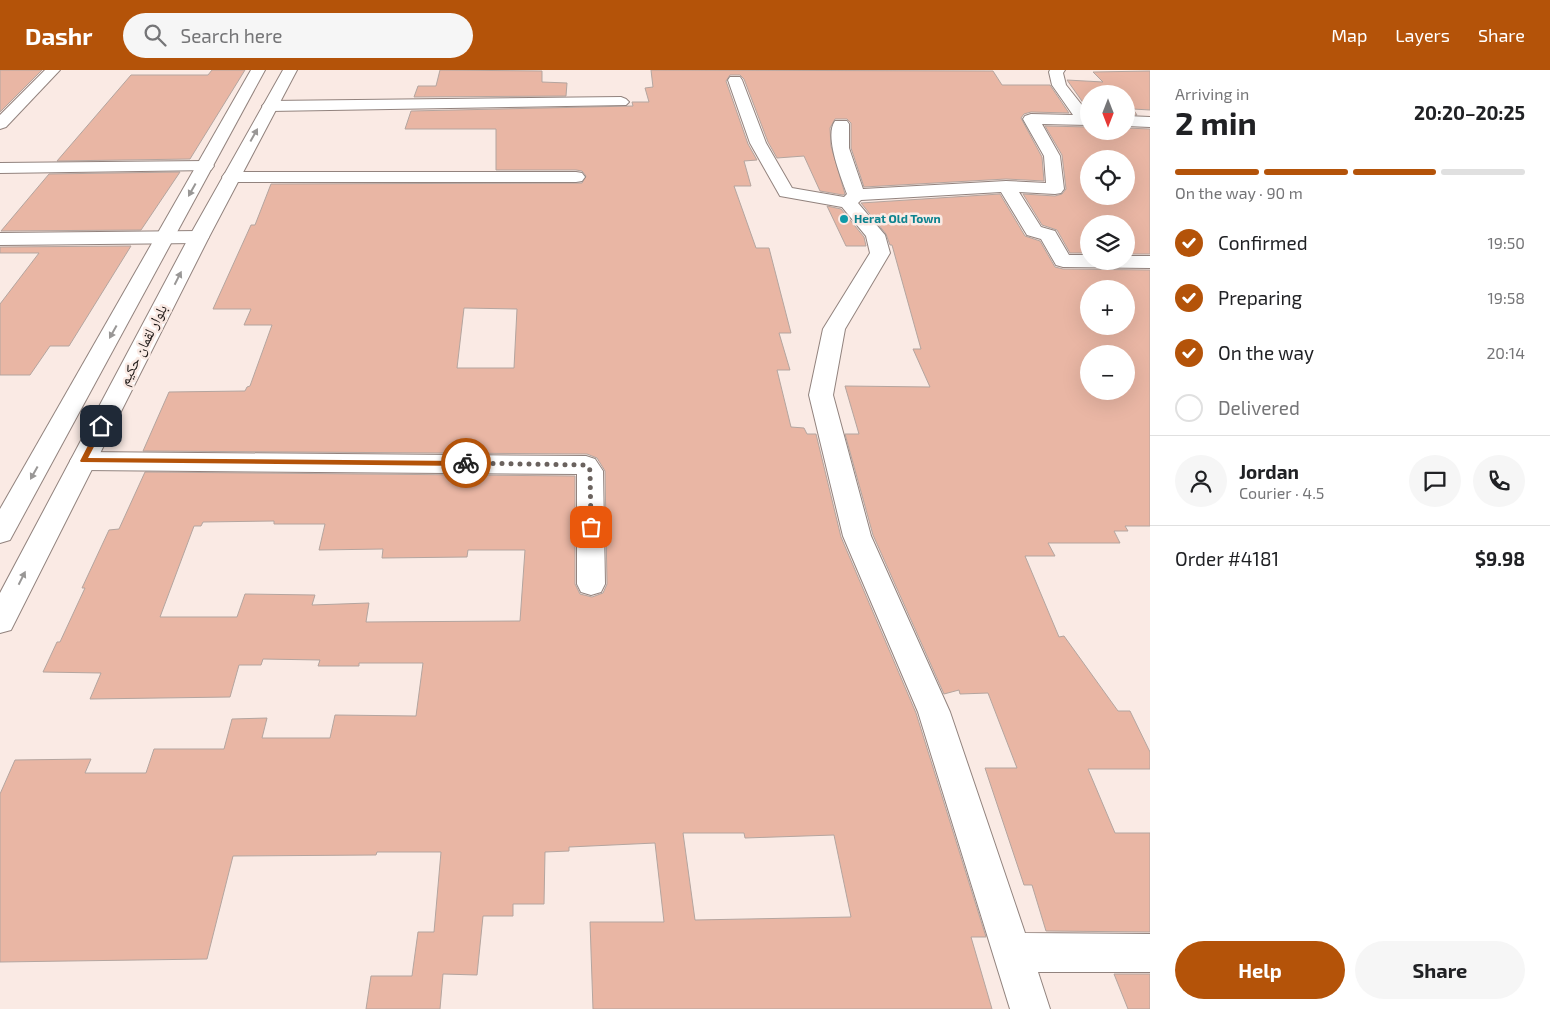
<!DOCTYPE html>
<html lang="en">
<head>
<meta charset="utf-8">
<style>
  body { margin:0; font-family:"Exo 2","Noto Naskh Arabic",sans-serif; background:#f6f6f6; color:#202124; height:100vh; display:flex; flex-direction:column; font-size:19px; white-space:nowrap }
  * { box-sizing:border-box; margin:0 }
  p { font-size:16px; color:#757577 }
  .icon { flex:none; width:28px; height:28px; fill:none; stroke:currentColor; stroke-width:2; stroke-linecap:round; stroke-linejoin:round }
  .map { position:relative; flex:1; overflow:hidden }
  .details { display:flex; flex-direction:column; background:#fff; width:400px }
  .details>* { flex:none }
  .needle { width:32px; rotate:180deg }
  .fabs { position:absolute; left:1080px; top:15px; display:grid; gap:10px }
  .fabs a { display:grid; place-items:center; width:55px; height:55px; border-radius:50%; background:#fff; box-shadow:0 5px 20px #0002; font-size:25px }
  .pin { position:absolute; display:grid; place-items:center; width:42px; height:42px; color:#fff; margin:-21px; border-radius:10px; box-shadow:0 2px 8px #0006 }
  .courier { position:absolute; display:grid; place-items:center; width:50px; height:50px; margin:-25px; border:4px solid #b45309; border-radius:50%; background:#fff; color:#222; box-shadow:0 1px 6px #0007 }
  .headline em { font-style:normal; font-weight:700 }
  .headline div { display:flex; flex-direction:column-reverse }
  .headline { display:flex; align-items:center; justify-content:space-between; height:85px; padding:0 25px }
  h1 { font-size:32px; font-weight:700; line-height:38px }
  .bar { display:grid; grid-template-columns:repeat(4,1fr); gap:8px 5px; align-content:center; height:60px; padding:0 25px }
  .bar i { height:6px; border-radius:4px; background:#e0e0e0 }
  .bar .selected { background:#b45309 }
  .bar p { grid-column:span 4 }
  .line { display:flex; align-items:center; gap:12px; padding:0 25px; border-top:1px solid #e0e0e0 }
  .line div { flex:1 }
  .round { display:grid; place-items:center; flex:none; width:52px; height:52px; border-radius:26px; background:#f6f6f6 }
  ol { padding:0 25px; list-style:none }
  li { display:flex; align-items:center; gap:15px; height:55px }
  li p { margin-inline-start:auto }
  li .icon { padding:5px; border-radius:50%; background:#b45309; color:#fff; stroke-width:4 }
  li:last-child { color:#757577 }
  li i { width:28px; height:28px; border:2px solid #e0e0e0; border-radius:50% }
  .button { display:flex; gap:10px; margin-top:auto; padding:10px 25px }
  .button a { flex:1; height:58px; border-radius:30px; background:#b45309; color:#fff; font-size:20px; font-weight:700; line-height:58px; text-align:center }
  .button a+a { background:#f6f6f6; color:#202124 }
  header { display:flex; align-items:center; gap:30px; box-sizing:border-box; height:70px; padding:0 25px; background:#b45309; color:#fff }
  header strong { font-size:24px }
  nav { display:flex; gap:28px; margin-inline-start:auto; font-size:18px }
  .search { width:350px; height:45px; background:#f6f6f6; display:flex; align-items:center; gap:12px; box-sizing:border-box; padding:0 18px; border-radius:28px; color:#757577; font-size:19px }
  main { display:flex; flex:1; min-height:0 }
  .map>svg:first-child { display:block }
</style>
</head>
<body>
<header>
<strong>Dashr</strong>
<div class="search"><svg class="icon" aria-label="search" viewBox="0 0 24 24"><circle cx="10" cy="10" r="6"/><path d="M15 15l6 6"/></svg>Search here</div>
<nav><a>Map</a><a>Layers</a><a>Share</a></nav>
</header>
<main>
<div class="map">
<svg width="1150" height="939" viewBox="0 0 1150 939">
  <rect width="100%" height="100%" fill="#faeae4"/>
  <g fill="#e9b6a4" stroke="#b4a59f" fill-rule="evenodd">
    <path d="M0,0H42L0,42Z"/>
    <path d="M212,0H245L190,89L57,91L131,5H208Z"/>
    <path d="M440,0L542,1V12L567,13L566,26L414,27L418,16H436Z"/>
    <path d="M651,0L993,1L1002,15H1050L1069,43L1031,42L1024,44L1021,48L1042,87L1044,111L1006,109L864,117L851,78V53L847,49H835L830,58L831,76L845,124L843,125L820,121L804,86L777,88L768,72L744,9L740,5H730L726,11L748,74L757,90L744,91L751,116H734L756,178H769L791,263H779L790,300H777L791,357L804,358L807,364H816L841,467L916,643L986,867H971L992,939H593L590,852H664L655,773L569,777V781L545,782L544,834H513V846H483L477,905L443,904L440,939H366L371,906H412L418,862H434L441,782H377L376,785L233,786L207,889L0,892V724L15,690L91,689L85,703H146L154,679H224L232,649L267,648L262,668H330L335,645L416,646L423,593H359V596H318L320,590L263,589L261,595H239L230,627L90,629L101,603L43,602L57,572H60L85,518H82L109,460L119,459L145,402L575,406V514L580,524L592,527L603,523L607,514L605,401L597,388L587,384L143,381L169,322L245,321L247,317L250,316L272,255H244L251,239H213L251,155H255L271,114L582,113L586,106L582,101L576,100H496V59H405L411,41L633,36L632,32H649L645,18L653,17ZM464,238L517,239L514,298H457ZM274,451V454H325L319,480L383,479L382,488L467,487L468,480H525L520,551L366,552L369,533L312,535L315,525L245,524L237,547H160L194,456H201L203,452ZM683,763H744L745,768L834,765L851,847L695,850Z"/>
    <path d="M1150,1V40L1133,39L1137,45L1126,44V24H1089V41L1067,10L1103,12L1093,2Z"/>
    <path d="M1045,56L1089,57V61H1126V58L1150,59V184H1126V154H1089V183H1070L1057,160L1042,155L1023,124L1055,126L1062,124L1066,119L1062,85ZM1089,89H1126V126H1089Z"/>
    <path d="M180,102L141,160L1,161L49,104Z"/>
    <path d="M1000,124L1025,166L1040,171L1055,197L1063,199L1150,200V456H1125L1128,461H1114L1120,473H1048L1055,486H1025L1059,567L1064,566L1118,641H1130L1150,682V699H1088L1115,763H1150V862L1046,861L1032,815H1024L985,698H1017L988,623L960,624L959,620L944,624L873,465L845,364H859L845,316L930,317L913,279H921L892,175H890L886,164L861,133ZM1089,219H1126V256H1089ZM1089,284H1126V321H1089Z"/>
    <path d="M827,136L841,139L864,167L866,176H846Z"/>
    <path d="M131,176L69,276H50L30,305H0V234L39,183H0V177Z"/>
    <path d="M1114,904H1150V939H1128Z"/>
  </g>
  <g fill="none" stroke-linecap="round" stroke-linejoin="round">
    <g stroke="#92837e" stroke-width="2">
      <g id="minor">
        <path d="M45,0H60L6,57L0,59V45Z"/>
        <path d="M1050,0H1065L1063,3L1066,15L1089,44V55L1042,54L1060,86L1064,119L1061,123L1055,124L1019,122L1041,157L1055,161L1069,185H1089V191H1126V186H1150V198L1063,197L1056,195L1041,169L1027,165L1001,122L861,130L858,133L885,165L890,183L845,259L833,325L871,466L950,642L1025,863L1150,864V902H1038L1050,939H1010L918,642L843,466L809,325L823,259L870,183L866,166L842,137L780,126L750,73L728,10L730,7H740L742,10L766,73L792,118L844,127L847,124C841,107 824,66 835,51H847L849,54V78L863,119L1006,111L1046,113L1044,86L1023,49L1025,46L1031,44L1073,45L1052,15L1049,2Z"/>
        <path d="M621,27L626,29L629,32L626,35L270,41L265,39L262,36L265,33L270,31Z"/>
        <path d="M1126,46L1150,47V57L1126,56Z"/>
        <path d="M205,91L211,92L214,96L211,100L0,103V93Z"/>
        <path d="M231,102H576L582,103L585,107L582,111L576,112H231L225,111L222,107L225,103Z"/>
        <path d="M199,161L206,163L209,167L206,171L199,173L0,175V163Z"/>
        <path d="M83,382L586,386L595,389L603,401L605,514L601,522L591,525L581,522L577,514V404L83,400L74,397L70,391L74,385Z"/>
      </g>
    </g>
    <g stroke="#92837e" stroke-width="2">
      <g id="tertiary">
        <path d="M251,0H265L10,470L0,473V439Z"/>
        <path d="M283,0H297L209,167L11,560L0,563V523L189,167Z"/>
      </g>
    </g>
    <use href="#minor" fill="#fff" fill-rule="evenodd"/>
    <use href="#tertiary" fill="#fff" fill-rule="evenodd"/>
  </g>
  <defs><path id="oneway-solid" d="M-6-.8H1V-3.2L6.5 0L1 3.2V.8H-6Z" transform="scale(1.25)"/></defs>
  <g fill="#999796">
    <use href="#oneway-solid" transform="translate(254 65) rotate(-61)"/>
    <use href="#oneway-solid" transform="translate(192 120) rotate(119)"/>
    <use href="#oneway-solid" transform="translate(178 208) rotate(-63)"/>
    <use href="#oneway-solid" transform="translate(113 262) rotate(119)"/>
    <use href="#oneway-solid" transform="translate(34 403) rotate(119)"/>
    <use href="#oneway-solid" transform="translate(22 508) rotate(-63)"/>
  </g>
  <path fill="#b45309" d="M101,354L105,356L88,388L466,391L470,393L466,396L81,392L80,391L98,356Z"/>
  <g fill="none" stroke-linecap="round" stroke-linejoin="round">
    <path stroke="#6a625e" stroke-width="5" stroke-dasharray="0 9" d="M466,393L586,395L590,400L591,457"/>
  </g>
  <circle fill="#0f9aa8" stroke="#faeae4" stroke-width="2" cx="844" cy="149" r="5"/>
  <g text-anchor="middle" stroke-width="5" stroke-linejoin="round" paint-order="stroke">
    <g font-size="12" font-weight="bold" fill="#0d838f" stroke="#faeae4" text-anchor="start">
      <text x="854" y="153">Herat Old Town</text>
    </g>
    <g font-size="15" fill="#1d1816" stroke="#faeae4">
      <text transform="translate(143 275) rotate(-63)" y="5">بلوار لقمان حکیم</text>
    </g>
  </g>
</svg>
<div class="fabs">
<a><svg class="needle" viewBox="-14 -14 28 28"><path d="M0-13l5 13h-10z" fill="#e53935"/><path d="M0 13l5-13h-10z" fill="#757577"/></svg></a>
<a><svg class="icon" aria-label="locate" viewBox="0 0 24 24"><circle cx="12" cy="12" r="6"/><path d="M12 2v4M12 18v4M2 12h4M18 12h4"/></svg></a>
<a><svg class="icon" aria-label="layers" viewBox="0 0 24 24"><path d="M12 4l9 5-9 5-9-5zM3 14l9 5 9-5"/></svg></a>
<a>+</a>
<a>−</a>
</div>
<div class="pin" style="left:591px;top:457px;background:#ea580c"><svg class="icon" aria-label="bag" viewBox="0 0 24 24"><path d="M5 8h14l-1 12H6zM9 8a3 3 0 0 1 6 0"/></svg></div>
<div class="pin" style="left:101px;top:356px;background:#1f2937"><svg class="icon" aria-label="home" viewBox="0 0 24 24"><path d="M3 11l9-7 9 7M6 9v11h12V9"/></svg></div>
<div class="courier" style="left:466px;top:393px"><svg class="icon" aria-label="bike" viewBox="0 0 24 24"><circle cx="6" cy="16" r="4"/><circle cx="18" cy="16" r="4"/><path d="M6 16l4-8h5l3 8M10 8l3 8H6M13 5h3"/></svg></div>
</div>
<section class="details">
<div class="headline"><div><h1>2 min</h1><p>Arriving in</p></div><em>20:20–20:25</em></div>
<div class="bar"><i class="selected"></i><i class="selected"></i><i class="selected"></i><i></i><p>On the way · 90 m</p></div>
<ol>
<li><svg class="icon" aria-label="check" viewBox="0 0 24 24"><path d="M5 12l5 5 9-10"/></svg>Confirmed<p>19:50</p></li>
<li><svg class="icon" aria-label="check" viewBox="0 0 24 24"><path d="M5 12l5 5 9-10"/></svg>Preparing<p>19:58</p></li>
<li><svg class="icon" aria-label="check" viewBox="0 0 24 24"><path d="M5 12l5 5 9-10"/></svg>On the way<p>20:14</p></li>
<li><i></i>Delivered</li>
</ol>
<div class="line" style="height:90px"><a class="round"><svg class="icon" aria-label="person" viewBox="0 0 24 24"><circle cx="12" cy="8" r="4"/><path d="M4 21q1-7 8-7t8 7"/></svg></a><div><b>Jordan</b><p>Courier · 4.5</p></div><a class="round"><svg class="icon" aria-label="chat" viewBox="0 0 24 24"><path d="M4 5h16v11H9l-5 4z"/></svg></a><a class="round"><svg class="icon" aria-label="phone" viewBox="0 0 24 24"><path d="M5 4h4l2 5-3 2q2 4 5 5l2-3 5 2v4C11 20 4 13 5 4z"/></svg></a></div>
<div class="line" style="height:65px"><div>Order #4181</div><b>$9.98</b></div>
<div class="button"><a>Help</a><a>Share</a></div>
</section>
</main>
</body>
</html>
